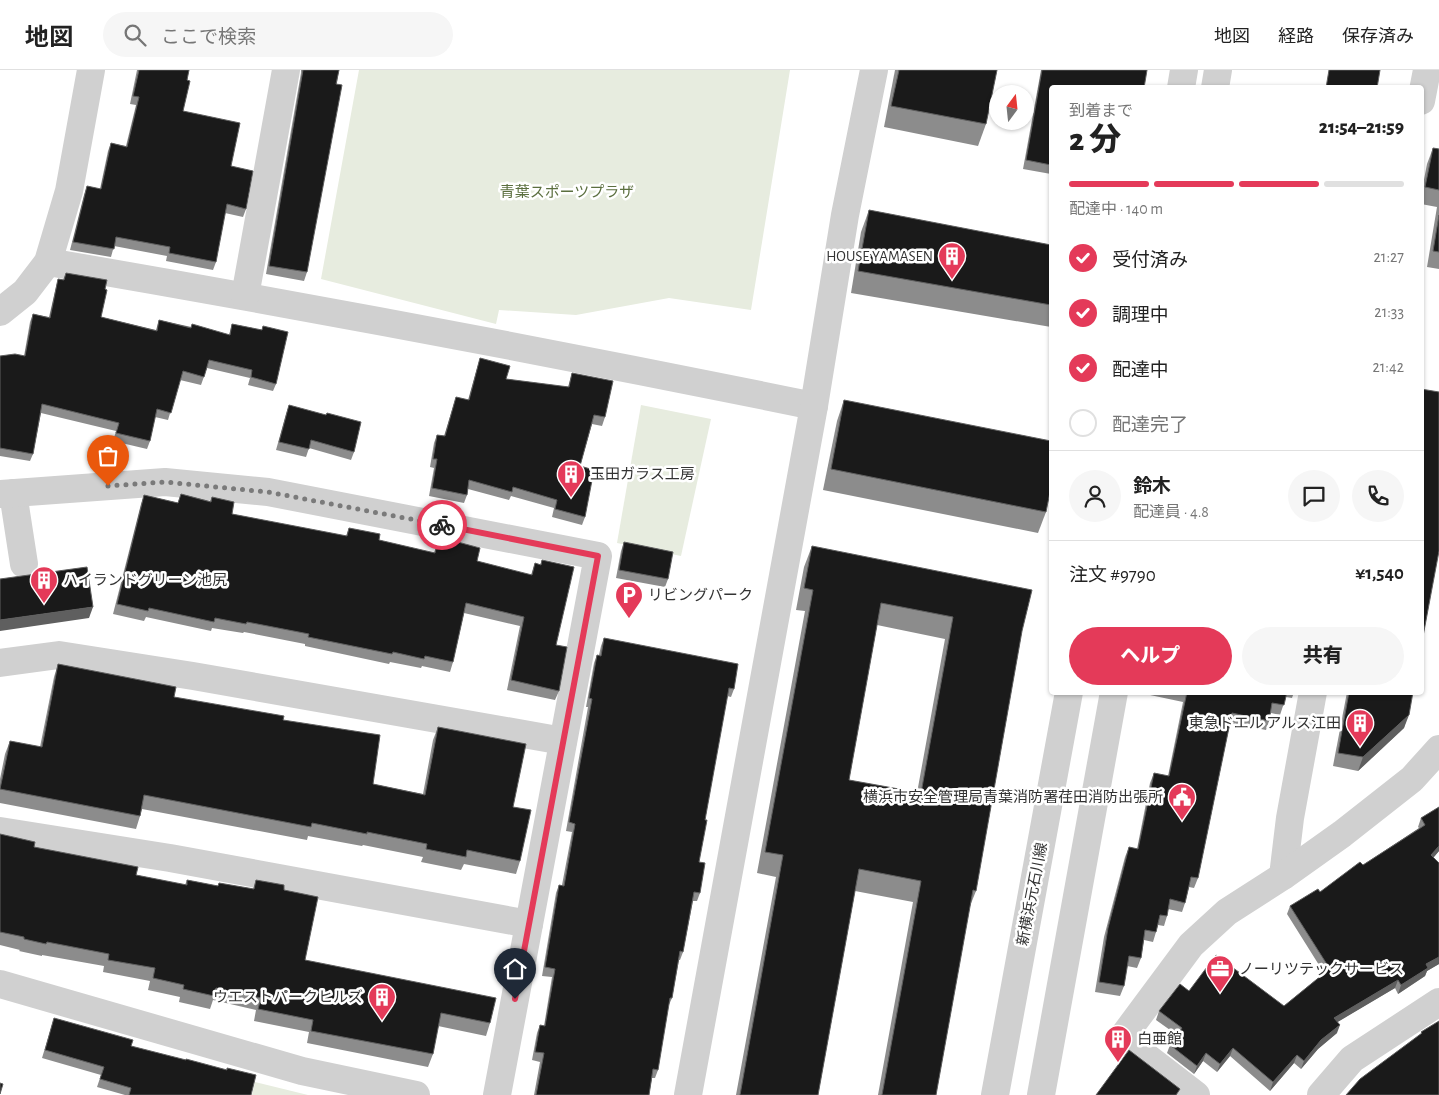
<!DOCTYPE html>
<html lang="ja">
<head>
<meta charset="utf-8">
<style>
  body { margin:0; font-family:"Alegreya Sans","Noto Sans JP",sans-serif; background:#f6f6f6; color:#222; height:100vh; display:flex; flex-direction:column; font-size:19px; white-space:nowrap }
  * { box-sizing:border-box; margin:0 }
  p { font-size:16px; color:#767676 }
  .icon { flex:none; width:28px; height:28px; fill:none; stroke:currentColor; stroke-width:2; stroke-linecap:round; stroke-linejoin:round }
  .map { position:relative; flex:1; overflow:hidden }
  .panel { position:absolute; left:1049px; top:15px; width:375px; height:610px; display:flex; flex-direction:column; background:#fff; border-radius:5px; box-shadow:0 1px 4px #0004 }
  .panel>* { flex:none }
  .needle { width:32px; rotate:15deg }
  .fabs { position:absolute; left:989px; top:15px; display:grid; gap:10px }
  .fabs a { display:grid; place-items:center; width:45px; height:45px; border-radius:50%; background:#fff; box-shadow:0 1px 4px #0004; font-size:25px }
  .pin { position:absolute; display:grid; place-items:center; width:42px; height:42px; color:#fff; margin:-51px -21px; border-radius:50% 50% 50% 0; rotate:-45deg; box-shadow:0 0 5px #0007 }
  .pin .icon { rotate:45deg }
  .courier { position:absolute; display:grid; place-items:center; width:50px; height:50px; margin:-25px; border:4px solid #e43a59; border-radius:50%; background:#fff; color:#222; box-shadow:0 1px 6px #0007 }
  .overview em { font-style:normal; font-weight:800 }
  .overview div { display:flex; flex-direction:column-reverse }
  .overview { display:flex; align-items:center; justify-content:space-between; height:85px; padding:0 20px }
  h1 { font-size:32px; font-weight:800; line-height:38px }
  .bar { display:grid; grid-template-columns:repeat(4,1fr); gap:8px 5px; align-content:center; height:60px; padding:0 20px }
  .bar i { height:6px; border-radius:4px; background:#e0e0e0 }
  .bar .current { background:#e43a59 }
  .bar p { grid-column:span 4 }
  .line { display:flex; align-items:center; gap:12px; padding:0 20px; border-top:1px solid #e0e0e0 }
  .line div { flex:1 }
  .round { display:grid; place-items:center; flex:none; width:52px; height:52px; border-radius:26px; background:#f6f6f6 }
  ol { padding:0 20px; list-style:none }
  li { display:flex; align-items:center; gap:15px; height:55px }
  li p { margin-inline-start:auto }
  li .icon { padding:5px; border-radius:50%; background:#e43a59; color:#fff; stroke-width:4 }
  li:last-child { color:#767676 }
  li i { width:28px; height:28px; border:2px solid #e0e0e0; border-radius:50% }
  .cta { display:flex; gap:10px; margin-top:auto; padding:10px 20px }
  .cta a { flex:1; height:58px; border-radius:30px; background:#e43a59; color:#fff; font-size:20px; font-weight:800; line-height:58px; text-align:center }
  .cta a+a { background:#f6f6f6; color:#222 }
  header { display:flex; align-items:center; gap:30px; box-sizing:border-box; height:70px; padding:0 25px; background:#fff; border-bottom:1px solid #e0e0e0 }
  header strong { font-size:24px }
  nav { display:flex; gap:28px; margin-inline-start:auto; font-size:18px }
  .search { width:350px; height:45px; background:#f6f6f6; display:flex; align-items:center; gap:12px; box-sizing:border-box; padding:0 18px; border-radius:28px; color:#767676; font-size:19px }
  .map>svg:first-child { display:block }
</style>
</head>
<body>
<header>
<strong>地図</strong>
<div class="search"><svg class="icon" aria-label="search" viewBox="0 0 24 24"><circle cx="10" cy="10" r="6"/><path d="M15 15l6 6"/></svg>ここで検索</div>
<nav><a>地図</a><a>経路</a><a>保存済み</a></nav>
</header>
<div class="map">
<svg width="1439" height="1025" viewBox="0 0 1439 1025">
  <rect width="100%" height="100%" fill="#fff"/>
  <g fill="#e7ecdf">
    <path d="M359,0H790L751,240L669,228L576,245L499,240L496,254L321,209Z"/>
    <path d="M641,335L711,349L681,486L617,473Z"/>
    <path d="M255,1012L308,1025H252Z"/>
  </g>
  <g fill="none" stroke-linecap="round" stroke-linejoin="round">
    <g stroke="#d0d0d0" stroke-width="28">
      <path d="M1181,18L1184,0"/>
      <path d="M1215,18L1218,0"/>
      <path d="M1421,31L1427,0"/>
      <path d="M48,192C304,236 560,284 814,336"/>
      <path d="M245,226L286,0"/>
      <path d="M0,242L25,222L48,192L69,121L91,0"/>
      <path d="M13,423L24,494"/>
      <path d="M0,424L165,412L268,422L598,486L497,1025"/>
      <path d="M0,593L59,585L193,606L563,671"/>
      <path d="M0,761L170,788L529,854"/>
      <path d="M1283,806L1290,748L1313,622"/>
      <path d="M0,914L302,1001L416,1025"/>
      <path d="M688,1025L814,336L845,145L874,0"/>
      <path d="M995,1025L1069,622"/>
      <path d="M1041,1025L1114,622"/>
      <path d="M1196,1025L1122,968L1191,875L1227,842L1283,806L1342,764L1412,709L1439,679"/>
      <path d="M1321,1025L1352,989L1439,932"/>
    </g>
  </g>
  <g fill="#8c8c8c" fill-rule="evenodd">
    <path d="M137,0H189L187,10L183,41L231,96L246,139L243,147L225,143L216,192L213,200L166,191L167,186L114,176L111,187L70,180L84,125L87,116L100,119L108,81L111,73L126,76L136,35L130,34Z"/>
    <path d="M301,0H339L307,202L304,211L266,204L301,3Z"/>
    <path d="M895,0H997L986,54L978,76L884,57Z"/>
    <path d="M1041,0H1147L1051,18V104L1023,99Z"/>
    <path d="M1433,78L1439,79V199L1427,197L1437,137L1421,134V125L1427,94Z"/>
    <path d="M869,140L1051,175V257L851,223L861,162Z"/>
    <path d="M66,203L105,219L101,247L156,260L159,250L229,265L232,254L262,260L263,256L276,314L273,321L248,315L250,308L207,298L201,315L180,310L168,350L155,347L150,371L147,379L113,371L116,361L41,343L33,384L30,391L0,386V286H24L30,252L33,244L49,247L56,217L58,209L63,210Z"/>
    <path d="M480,288L506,309L568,317L572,303L605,347L602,356L592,354L580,396L585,447L582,455L552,447L554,438L511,426L509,430L468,419L467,425L464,433L429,426L434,398L430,397L434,373L437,365L444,366L456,327L468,330Z"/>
    <path d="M844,330L1046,442L1038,463L823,420L837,351Z"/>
    <path d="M289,335L354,382L351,390L309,378L306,387L276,380L286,344Z"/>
    <path d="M181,424L210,431L212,427L232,444L346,466L349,458L379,470L434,483L439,467L477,491L531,505L535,493L540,495L542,490L556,575L559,621L555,630L507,620L520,556L464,543L453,592L450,602L422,596L421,598L390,592L389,594L305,576V574L244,562L243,563L212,558L211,561L146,547L144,551L113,544L141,434L144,425L178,433Z"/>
    <path d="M624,472L668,509L665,517L616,508L621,481Z"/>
    <path d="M812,476L1022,561L976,821L970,836L936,1025H878L913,832L855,821L818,1025H736L776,807L757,803L805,541L796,540L804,497ZM877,555L945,569L917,723L849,710Z"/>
    <path d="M604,568L734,619L731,627L727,626L705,750L699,792L700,823L697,831H693L683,882L680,890H679L672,928L668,937L658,1000L655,1008H652L649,1025H534L540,992L532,990L537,963L540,955L544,956L552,907L542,906L556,823L559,815H562L572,762L566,761L588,637H586L594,593L597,585H599L601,576Z"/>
    <path d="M58,594L174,627L283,650L373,714L423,724L433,670L438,657L513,737L520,791L516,804L464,794L461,800L421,792L423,787L363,775L362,776L308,766L307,770L142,739L140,746L136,759L0,733V709L5,684L10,671L40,677L54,607Z"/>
    <path d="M1150,622H1294L1292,628L1286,627L1280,645L1271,643L1269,651L1266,660L1230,653L1198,808L1194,818L1189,817L1185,833L1182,842L1168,839L1167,846L1164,856L1158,855L1156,862L1153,872L1144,870L1141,888L1137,898L1127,896L1124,916L1120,926L1095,922L1104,867L1125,787L1129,777L1137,779L1150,713L1154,703L1168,706L1183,632L1150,625Z"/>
    <path d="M1347,622H1413L1404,658L1358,701L1333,696Z"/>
    <path d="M1439,737V781L1433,788L1439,793V894L1427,901L1425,906L1398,924L1395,918L1337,952V963L1318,979L1301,999L1294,993L1270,1021L1230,986L1217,1002L1203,991L1194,1004L1167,983L1170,975L1177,965L1156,950L1159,941L1189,921L1284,936L1323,904L1324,903L1287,844L1290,836L1320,822L1363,795L1419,758L1418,757L1421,748Z"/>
    <path d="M0,764L34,777L136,805L185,815L187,810L218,816L219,813L253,819L256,810L284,820L305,890L490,953L486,966L438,956L433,984L428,997L307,973L309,962L254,951L256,940L213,930L210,939L179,932L180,927L148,920L150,911L103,902L104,896L42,885V886L19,881L20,880L0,875Z"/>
    <path d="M54,948L131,976L251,1025H125L97,1017L101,1005L42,988Z"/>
  </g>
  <g fill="#5f5f5f">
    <path d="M93,537L89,548L0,561V550Z"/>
    <path d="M1409,645L1404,658L1358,701L1363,687Z"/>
    <path d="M1439,776V781L1428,794L1431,785Z"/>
    <path d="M1439,887V894L1427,901L1425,906L1398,924L1401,915L1426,894Z"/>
    <path d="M1398,910L1395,918L1331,956L1334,948Z"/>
    <path d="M1340,955L1337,963L1318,979L1301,999L1304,991L1321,970Z"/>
    <path d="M1233,978L1230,986L1217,1002L1220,994Z"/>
    <path d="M1206,983L1203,991L1194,1004L1197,996Z"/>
    <path d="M1297,985L1294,993L1270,1021L1273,1012Z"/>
  </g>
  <g fill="#1a1a1a" stroke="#5f5f5f" fill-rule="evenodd">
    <path d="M139,0H189L187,10L190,11L183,41L240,53L231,96L253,101L246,139L227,134L216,192L169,183L170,177L116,167L114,179L73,172L87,116L101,119L111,73L127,77L139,27L133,26Z"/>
    <path d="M303,0H339L336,14L342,15L307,202L269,196Z"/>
    <path d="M899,0H997L986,54L891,36Z"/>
    <path d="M1042,0H1147L1144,18H1051V95L1026,90Z"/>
    <path d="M1329,0H1380L1377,18H1326Z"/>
    <path d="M1433,78L1439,79V120L1425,117Z"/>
    <path d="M869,140L1051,175V235L858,201Z"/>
    <path d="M1439,145V182L1433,181Z"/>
    <path d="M66,203L107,210L105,219L107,220L101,247L157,261L159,250L191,258L192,254L230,265L232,254L262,260L263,256L288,262L276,314L251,307L252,300L209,290L204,307L183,301L171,343L157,339L150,371L116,363L119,353L42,334L33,384L0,378V286L15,284L25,286L33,244L50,248L58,209L64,210Z"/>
    <path d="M480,288L510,296L506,309L569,317L572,303L613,311L605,347L594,345L580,396L594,400L585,447L555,439L557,430L513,417L512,422L469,410L467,425L432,418L437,389H433L437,365L445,366L456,327L469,330Z"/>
    <path d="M1421,319L1439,322V481L1421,577Z"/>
    <path d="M844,330L1051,371V417L1046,442L831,399Z"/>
    <path d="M289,335L326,345L327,343L361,352L354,382L311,370L309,379L279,372Z"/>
    <path d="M181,424L211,432L212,427L234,432L232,444L347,466L349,458L380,464L379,470L435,483L439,467L480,478L477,491L532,505L535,493L541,495L542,490L574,497L556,575L567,577L559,621L511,610L524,547L466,533L453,592L425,586L424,589L393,582L392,584L308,567L309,564L247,552L246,554L215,548L214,552L149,538L148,541L117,534L144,425L178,433Z"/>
    <path d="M624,472L673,482L668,509L619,500Z"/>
    <path d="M812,476L1032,520L1022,561L976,821L973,820L936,1025H882L921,811L859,799L818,1025H740L783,785L765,782L813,520L804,518ZM881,533L953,547L921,723L849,710Z"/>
    <path d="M87,497L93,537L0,550V509Z"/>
    <path d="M604,568L738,594L734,619L729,618L705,750H707L699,792L705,793L700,823L694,822L683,882L680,881L672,928H670L658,1000L653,999L649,1025H536L544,983L535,982L540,955L545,956L555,899L545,897L559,815L564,816L575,754L569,752L592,629L589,628L597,585L601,586Z"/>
    <path d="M58,594L176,617L174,627L284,646L283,650L380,665L373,714L425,725L438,657L526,674L513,737L531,740L520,791L467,780L466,787L426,779L427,774L367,762V764L312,753L311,757L144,725L140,746L0,719L10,671L42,677Z"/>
    <path d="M1187,622H1287L1284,635L1272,633L1269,651L1232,643L1198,808L1191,807L1185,833L1170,829L1167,846L1160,845L1156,862L1145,860L1141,888L1129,886L1124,916L1099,912L1108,858L1129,777L1138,779L1154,703L1169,706Z"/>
    <path d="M1349,622H1413L1409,645L1363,687L1338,683Z"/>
    <path d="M1439,737V776L1431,785L1439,793V887L1426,894L1428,898L1401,915L1398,910L1334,948L1340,955L1321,970L1304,991L1297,985L1273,1012L1233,978L1220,994L1206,983L1197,996L1170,975L1182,958L1159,941L1180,914L1189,921L1216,885L1284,936L1327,901L1326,898L1328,896L1290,836L1318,819L1320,822L1360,792L1363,795L1425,755L1421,748Z"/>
    <path d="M0,764L35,772L34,777L138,797L136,805L187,815V810L218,816L219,813L254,819L256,810L284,815V820L318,827L305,890L496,928L490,953L441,943L433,984L311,961L313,950L258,939L261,928L216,918L214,926L183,919L184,915L153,908L155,898L108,890L109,884L47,872L46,874L24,869V867L0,862Z"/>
    <path d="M54,948L133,970L131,976L186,990V989L227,1000V998L256,1005L251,1025H129L131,1018L100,1009L104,997L45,980Z"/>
    <path d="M1439,951V1025H1346L1360,1009L1422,963L1421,962Z"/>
    <path d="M1129,980L1180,1019L1176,1025H1096Z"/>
    <path d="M0,1013L3,1014L0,1024Z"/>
  </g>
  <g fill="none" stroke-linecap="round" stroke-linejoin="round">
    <path stroke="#7a7a7a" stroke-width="5" stroke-dasharray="0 9" d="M108,416L165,412L268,422L442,455"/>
    <path stroke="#e43a59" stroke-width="6" d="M442,455L598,486L515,929"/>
  </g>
  <defs>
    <g id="building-pin" transform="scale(1.4375)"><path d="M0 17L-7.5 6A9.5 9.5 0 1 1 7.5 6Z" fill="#e43a59" stroke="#fff"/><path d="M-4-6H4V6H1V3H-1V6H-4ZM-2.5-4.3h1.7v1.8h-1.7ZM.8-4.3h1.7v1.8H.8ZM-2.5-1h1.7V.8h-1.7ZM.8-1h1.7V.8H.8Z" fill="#fff"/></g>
    <g id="parking-pin" transform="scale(1.4375)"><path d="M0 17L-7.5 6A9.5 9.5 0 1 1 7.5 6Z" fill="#e43a59" stroke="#fff"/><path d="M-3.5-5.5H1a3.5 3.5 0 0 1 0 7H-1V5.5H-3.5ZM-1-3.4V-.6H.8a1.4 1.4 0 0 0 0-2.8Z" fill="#fff"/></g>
    <g id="civic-pin" transform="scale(1.4375)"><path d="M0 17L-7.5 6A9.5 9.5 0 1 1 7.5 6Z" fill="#e43a59" stroke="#fff"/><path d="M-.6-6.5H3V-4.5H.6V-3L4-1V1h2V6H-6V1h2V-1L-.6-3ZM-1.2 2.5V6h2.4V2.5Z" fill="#fff"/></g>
    <g id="office-pin" transform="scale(1.4375)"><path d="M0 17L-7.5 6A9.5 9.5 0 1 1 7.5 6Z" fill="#e43a59" stroke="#fff"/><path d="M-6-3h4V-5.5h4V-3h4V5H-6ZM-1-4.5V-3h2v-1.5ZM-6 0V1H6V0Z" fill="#fff"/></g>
  </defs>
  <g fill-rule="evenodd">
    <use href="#building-pin" x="952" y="186"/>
    <use href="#building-pin" x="571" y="404"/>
    <use href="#building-pin" x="44" y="510"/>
    <use href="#parking-pin" x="629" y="525"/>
    <use href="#building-pin" x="1360" y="653"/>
    <use href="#civic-pin" x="1182" y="727"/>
    <use href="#office-pin" x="1220" y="899"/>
    <use href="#building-pin" x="382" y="927"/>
    <use href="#building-pin" x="1118" y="969"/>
  </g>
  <g text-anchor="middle" stroke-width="5" stroke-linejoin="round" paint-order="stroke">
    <g font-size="15" fill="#5b6f3f" stroke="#fff">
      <text x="567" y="127">青葉スポーツプラザ</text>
    </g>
    <g font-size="15" fill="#333" stroke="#fff" text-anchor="start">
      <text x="933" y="191" text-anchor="end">HOUSE YAMASEN</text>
      <text x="590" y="409">玉田ガラス工房</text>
      <text x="63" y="515">ハイランドグリーン池尻</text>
      <text x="648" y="530">リビングパーク</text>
      <text x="1341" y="658" text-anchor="end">東急ドエル アルス江田</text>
      <text x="1163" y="732" text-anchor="end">横浜市安全管理局青葉消防署荏田消防出張所</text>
      <text x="1239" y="904">ノーリツテックサービス</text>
      <text x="363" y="932" text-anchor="end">ウエストパークヒルズ</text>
      <text x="1137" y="974">白亜館</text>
    </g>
    <g font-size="15" fill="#333" stroke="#fff">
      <text transform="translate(1032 824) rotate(-79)" y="5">新横浜元石川線</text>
    </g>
  </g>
</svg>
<div class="fabs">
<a><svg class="needle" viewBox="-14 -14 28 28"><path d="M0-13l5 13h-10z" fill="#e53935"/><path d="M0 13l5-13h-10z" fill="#767676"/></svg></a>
</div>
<div class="pin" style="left:108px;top:416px;background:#ea580c"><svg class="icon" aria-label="bag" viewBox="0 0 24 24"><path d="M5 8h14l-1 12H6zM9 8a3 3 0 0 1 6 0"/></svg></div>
<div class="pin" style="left:515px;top:929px;background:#1f2937"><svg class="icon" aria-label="home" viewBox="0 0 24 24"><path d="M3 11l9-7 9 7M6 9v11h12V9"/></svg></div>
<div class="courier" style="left:442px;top:455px"><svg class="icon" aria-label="bike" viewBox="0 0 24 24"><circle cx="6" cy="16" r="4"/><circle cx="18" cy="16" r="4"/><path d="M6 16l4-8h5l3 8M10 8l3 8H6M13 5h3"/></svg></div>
<section class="panel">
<div class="overview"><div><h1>2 分</h1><p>到着まで</p></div><em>21:54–21:59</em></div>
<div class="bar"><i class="current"></i><i class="current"></i><i class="current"></i><i></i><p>配達中 · 140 m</p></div>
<ol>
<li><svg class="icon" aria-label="check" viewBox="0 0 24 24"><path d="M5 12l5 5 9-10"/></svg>受付済み<p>21:27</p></li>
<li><svg class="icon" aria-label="check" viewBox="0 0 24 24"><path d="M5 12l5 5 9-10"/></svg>調理中<p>21:33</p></li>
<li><svg class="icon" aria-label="check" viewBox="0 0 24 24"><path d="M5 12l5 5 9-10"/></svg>配達中<p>21:42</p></li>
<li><i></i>配達完了</li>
</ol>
<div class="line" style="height:90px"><a class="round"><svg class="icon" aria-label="person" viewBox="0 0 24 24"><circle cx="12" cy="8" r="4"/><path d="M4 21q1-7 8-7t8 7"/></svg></a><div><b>鈴木</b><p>配達員 · 4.8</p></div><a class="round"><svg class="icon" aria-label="chat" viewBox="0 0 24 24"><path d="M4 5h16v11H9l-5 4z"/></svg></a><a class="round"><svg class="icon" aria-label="phone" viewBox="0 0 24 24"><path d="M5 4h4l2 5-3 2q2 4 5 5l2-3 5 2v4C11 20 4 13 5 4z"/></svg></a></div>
<div class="line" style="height:65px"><div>注文 #9790</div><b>¥1,540</b></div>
<div class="cta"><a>ヘルプ</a><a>共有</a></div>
</section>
</div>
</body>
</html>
